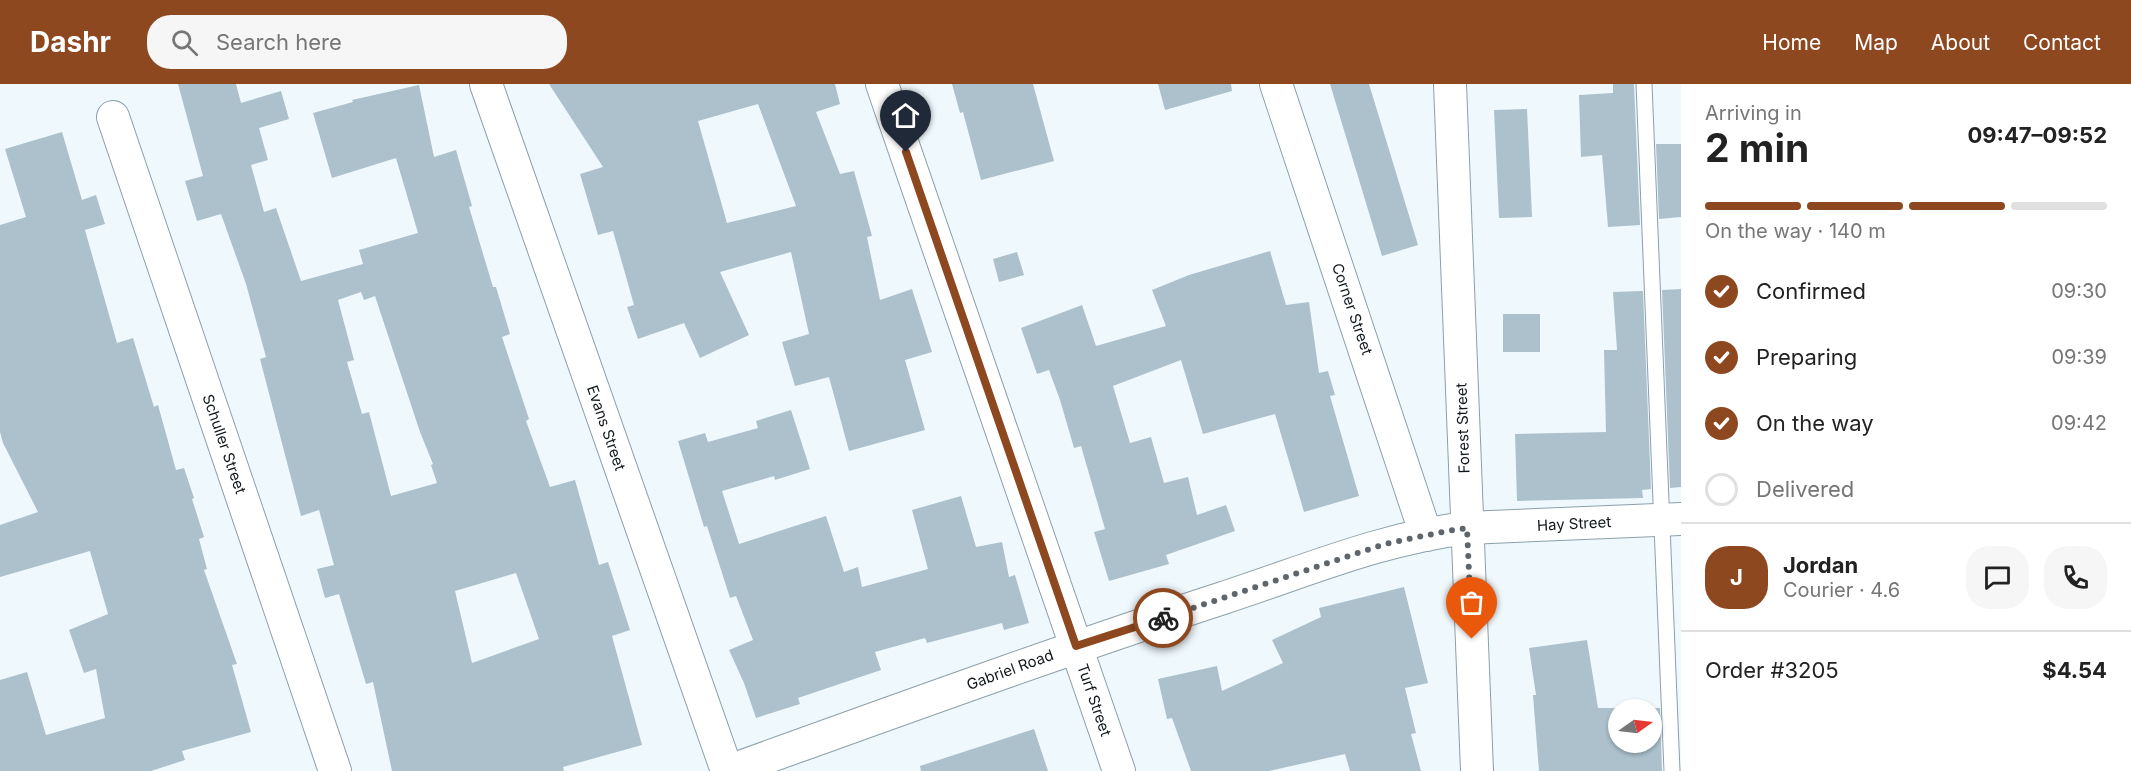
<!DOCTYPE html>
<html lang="en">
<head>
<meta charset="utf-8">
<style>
  body { margin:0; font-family:Inter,sans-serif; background:#f6f6f6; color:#222; height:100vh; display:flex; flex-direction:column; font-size:22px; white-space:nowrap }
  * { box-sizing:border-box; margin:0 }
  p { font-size:20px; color:#767676 }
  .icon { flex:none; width:33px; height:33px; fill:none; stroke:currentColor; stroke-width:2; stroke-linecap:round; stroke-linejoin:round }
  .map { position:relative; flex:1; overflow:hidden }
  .sheet { display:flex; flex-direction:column; background:#fff; width:450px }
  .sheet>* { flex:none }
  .needle { width:39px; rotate:76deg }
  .fabs { position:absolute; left:1608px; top:615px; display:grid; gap:12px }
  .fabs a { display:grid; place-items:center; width:54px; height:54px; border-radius:50%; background:#fff; box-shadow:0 2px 4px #0004; font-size:30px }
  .pin { position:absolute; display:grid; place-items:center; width:51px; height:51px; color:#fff; margin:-62px -26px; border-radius:50% 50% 50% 0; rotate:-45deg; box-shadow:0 0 6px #0007 }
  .pin .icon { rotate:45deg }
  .courier { position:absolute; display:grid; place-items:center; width:60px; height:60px; margin:-30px; border:4px solid #8e481f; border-radius:50%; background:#fff; color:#222; box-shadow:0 2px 8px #0007 }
  .summary em { font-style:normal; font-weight:700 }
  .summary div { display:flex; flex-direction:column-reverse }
  .summary { display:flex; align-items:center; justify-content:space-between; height:102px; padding:0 24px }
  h1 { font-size:39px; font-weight:700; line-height:45px }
  .bar { display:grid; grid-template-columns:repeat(4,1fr); gap:9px 6px; align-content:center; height:72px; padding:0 24px }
  .bar i { height:8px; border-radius:4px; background:#e0e0e0 }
  .bar .active { background:#8e481f }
  .bar p { grid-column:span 4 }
  .line { display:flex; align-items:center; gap:15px; padding:0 24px; border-top:2px solid #e0e0e0 }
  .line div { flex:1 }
  .round { display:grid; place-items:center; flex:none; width:63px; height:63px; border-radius:24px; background:#f6f6f6 }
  ol { padding:0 24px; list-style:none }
  li { display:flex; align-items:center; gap:18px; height:66px }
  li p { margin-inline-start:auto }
  li .icon { padding:6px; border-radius:50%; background:#8e481f; color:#fff; stroke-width:4 }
  li:last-child { color:#767676 }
  li i { width:33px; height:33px; border:3px solid #e0e0e0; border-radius:50% }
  header { display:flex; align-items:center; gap:36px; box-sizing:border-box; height:84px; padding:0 30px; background:#8e481f; color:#fff }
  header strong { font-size:28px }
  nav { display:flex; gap:33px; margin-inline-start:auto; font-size:21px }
  .search { width:420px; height:54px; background:#f6f6f6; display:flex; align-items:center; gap:15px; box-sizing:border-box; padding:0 21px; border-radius:24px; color:#767676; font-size:22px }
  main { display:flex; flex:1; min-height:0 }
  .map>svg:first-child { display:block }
</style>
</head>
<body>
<header>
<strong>Dashr</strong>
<div class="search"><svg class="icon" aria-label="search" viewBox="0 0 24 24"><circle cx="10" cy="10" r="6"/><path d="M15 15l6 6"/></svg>Search here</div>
<nav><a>Home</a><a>Map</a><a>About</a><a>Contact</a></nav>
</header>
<main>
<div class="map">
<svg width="1681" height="687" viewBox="0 0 1681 687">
  <rect width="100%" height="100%" fill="#eff8fd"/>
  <g fill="#acc1cc" fill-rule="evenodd">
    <path d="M178,0H236L241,19L281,7L289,35L259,44L268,76L251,81L264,128L276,124L301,197L363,180L359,166L418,149L396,74L332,94L313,29L353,18L352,16L419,1L434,73L456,66L472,122L469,123L493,203H496L510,250L502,253L529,335L526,337L550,403L575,396L599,481L608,478L630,546L612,552L642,661L563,683L564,687H392L373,598L366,600L339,510L325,514L317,485L334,481L319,426L301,432L260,275L266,273L246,200L221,130L197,137L185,97L203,92ZM361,208L364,216L375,212L420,348L433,380L431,381L437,399L391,412L369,328L362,330L347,278L354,276L338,216ZM516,489L539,555L472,579L455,507Z"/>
    <path d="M549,0H835L840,20L816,28L840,90L854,87L872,152L867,153L880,216L912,205L932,268L905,276L925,346L849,367L829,293L795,302L782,258L809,250L791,168L720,188L749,251L700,274L684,239L638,255L627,223L634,221L613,147L598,151L580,90L603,83ZM758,20L796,122L727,139L698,37Z"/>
    <path d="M952,0H1033L1054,77L981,96L963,28L960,29Z"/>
    <path d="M1158,0H1231L1232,7L1165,26Z"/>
    <path d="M1330,0H1369L1418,161L1382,172Z"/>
    <path d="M1613,0H1634L1640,141L1608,143L1602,71L1581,73L1579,11L1613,9Z"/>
    <path d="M1527,25L1532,133L1499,134L1494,26Z"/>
    <path d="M62,48L82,116L96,111L105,140L85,146L117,259L133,254L154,323L158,321L176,386L184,384L194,414L192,415L204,453L199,455L207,485L204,486L237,580L232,581L251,648L182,667L185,676L151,687H0V596L27,588L46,651L105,634L96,585L84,589L69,546L108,530L90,467L0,493V441L38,428L3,359L0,348V141L26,133L5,65Z"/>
    <path d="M1656,60H1681V133L1659,135Z"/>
    <path d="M1270,167L1286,221L1309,218L1319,289L1328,287L1335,311L1330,312L1359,412L1304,428L1275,330L1203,350L1181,276L1113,302L1130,359L1151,353L1164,399L1188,393L1197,431L1226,421L1235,447L1166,471L1169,480L1109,497L1094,448L1105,445L1081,362L1074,364L1060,316L1049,286L1037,290L1021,244L1082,221L1096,262L1166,242L1152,206L1189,191Z"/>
    <path d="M1017,168L1024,191L999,198L993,175Z"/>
    <path d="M1681,205V403L1670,404L1662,206Z"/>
    <path d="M1643,207L1651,405L1642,406L1643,414L1517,417L1515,350L1606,348L1604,266H1617L1613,208Z"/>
    <rect x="1503" y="230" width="37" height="38"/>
    <path d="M791,326L810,385L775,396L774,392L722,407L739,460L826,432L844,488L858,483L862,503L928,485L912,426L961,412L976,463L1002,458L1009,493L1015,491L1029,539L1004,546L1002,539L927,559L925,554L875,568L881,586L798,614L800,620L756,634L744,599L729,566L753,556L736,512L730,514L707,442L704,443L678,357L705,349L708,358L758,344L756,337Z"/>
    <path d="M1404,503L1428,599L1405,604L1416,649L1411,650L1421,687H1350L1345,670L1269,687H1191L1172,634L1167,635L1158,595L1217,582L1222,607L1283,579L1272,556L1321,533L1319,524Z"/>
    <path d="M1587,556L1598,624H1660L1662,687H1539L1533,611H1536L1529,564ZM1618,626H1652V658H1618Z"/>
    <path d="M1034,645L1048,687H921L920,682Z"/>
  </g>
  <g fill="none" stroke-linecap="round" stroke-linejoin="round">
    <g stroke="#8ba0aa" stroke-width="17">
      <path id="service" d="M1644,0L1672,687"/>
    </g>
    <g stroke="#8ba0aa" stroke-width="34">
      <g id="minor">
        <path d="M486,0L727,687"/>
        <path d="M882,0L1119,687"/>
        <path d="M1276,0L1426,451"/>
        <path d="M1450,0L1477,687"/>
        <path d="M113,33L335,687"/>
        <path d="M729,687C893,628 1057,568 1223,514C1303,488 1382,454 1467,444L1681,435"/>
      </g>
    </g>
    <use href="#service" stroke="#fff" stroke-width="15"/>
    <use href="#minor" stroke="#fff" stroke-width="32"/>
  </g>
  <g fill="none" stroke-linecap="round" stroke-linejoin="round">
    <path stroke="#5f666b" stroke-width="6" stroke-dasharray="0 10.8" d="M1163,534L1385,460L1447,447L1467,444L1472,555"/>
    <path stroke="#8e481f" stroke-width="8" d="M906,68L1076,562L1163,534"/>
  </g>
  <g text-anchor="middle" stroke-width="4.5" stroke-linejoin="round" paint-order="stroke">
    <g font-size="15" fill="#11181c" stroke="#fff">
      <text transform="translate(1352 225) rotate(71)" y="5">Corner Street</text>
      <text transform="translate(606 344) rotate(71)" y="5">Evans Street</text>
      <text transform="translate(1463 344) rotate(-92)" y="5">Forest Street</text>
      <text transform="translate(224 360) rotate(71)" y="5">Schuller Street</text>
      <text transform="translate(1574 440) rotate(-3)" y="5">Hay Street</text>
      <text transform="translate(1010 586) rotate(-20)" y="5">Gabriel Road</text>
      <text transform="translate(1094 616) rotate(71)" y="5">Turf Street</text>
    </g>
  </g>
</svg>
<div class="fabs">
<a><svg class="needle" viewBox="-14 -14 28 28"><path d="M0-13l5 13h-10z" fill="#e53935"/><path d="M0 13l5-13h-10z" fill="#767676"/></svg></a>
</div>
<div class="pin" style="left:1472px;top:555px;background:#ea580c"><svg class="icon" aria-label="bag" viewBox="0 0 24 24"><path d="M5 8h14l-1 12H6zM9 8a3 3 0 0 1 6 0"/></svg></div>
<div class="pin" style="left:906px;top:68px;background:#1f2937"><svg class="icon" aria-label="home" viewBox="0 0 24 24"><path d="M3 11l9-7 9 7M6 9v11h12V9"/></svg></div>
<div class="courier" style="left:1163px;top:534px"><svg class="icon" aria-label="bike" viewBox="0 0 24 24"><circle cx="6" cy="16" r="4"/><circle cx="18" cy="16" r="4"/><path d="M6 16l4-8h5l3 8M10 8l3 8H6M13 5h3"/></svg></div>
</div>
<section class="sheet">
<div class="summary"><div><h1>2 min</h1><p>Arriving in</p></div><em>09:47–09:52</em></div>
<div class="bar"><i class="active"></i><i class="active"></i><i class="active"></i><i></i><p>On the way · 140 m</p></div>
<ol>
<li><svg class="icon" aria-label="check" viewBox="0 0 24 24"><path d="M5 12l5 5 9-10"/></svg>Confirmed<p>09:30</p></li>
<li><svg class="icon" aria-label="check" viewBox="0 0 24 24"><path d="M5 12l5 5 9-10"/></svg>Preparing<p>09:39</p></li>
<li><svg class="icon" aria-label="check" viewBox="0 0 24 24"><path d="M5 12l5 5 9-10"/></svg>On the way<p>09:42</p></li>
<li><i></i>Delivered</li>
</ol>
<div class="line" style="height:108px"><b class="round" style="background:#8e481f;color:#fff">J</b><div><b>Jordan</b><p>Courier · 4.6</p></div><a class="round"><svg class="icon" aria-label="chat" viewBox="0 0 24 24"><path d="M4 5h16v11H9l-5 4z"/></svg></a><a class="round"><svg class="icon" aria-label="phone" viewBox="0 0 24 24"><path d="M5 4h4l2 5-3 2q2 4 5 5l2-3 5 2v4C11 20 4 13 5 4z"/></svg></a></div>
<div class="line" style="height:78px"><div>Order #3205</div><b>$4.54</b></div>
</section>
</main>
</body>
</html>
